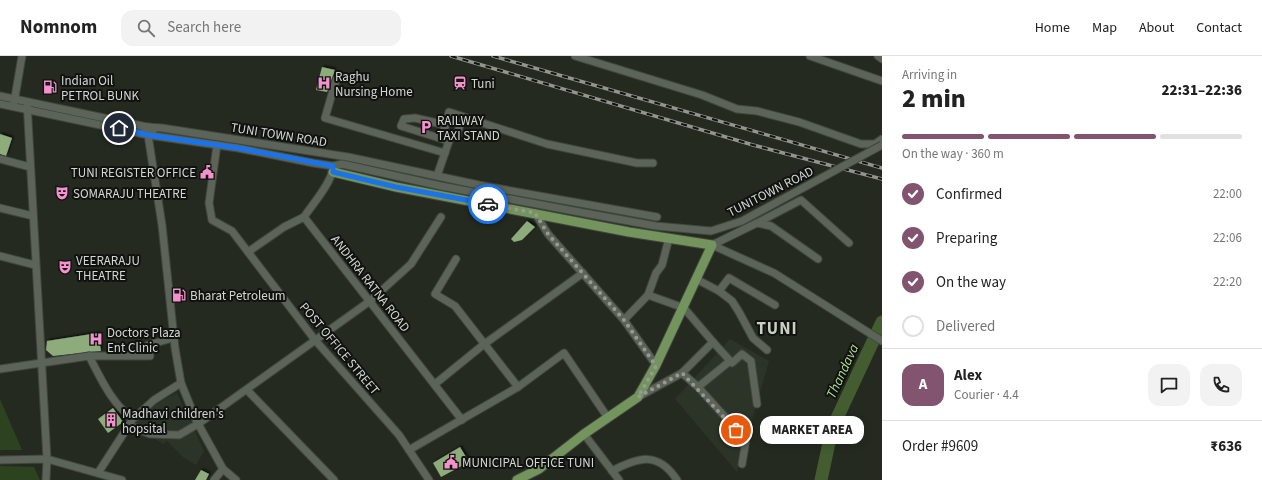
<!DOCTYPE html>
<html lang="en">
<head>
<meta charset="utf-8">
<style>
  body { margin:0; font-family:"Source Sans 3",sans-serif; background:#f2f2f2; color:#222; height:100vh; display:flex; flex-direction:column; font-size:15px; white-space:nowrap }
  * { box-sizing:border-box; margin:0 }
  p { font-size:13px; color:#767676 }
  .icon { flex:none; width:22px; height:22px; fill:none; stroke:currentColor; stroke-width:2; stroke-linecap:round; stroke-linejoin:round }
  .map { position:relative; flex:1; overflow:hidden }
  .sheet { display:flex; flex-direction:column; background:#fff; width:380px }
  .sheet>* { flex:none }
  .pin { position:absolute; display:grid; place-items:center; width:34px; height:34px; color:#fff; margin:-17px; border:2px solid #fff; border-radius:50%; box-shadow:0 1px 4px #0007 }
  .courier { position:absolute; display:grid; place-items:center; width:40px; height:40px; margin:-20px; border:3px solid #1a73e8; border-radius:50%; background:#fff; color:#222; box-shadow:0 1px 5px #0007 }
  .bubble { position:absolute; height:28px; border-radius:12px; background:#fff; box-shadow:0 2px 10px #0003; font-size:13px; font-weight:800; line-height:28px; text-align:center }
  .headline em { font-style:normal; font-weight:800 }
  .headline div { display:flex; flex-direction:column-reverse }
  .headline { display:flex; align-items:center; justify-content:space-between; height:68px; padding:0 20px }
  h1 { font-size:26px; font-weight:800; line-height:30px }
  .bar { display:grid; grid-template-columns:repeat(4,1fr); gap:6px 4px; align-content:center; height:48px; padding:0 20px }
  .bar i { height:5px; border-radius:3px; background:#e0e0e0 }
  .bar .current { background:#825470 }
  .bar p { grid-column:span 4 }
  .line { display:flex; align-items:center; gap:10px; padding:0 20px; border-top:1px solid #e0e0e0 }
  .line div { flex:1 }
  .round { display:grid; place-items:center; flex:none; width:42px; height:42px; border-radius:12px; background:#f2f2f2 }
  ol { padding:0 20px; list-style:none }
  li { display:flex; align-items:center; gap:12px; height:44px }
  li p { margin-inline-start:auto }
  li .icon { padding:4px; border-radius:50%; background:#825470; color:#fff; stroke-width:4 }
  li:last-child { color:#767676 }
  li i { width:22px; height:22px; border:2px solid #e0e0e0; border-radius:50% }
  header { display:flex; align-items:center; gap:24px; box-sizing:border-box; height:56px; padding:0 20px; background:#fff; border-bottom:1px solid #e0e0e0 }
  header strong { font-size:19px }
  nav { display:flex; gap:22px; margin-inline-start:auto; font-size:14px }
  .search { width:280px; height:36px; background:#f2f2f2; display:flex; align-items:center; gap:10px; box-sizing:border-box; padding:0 14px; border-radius:12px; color:#767676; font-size:15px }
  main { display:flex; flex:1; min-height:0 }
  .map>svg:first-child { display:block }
</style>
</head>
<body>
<header>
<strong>Nomnom</strong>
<div class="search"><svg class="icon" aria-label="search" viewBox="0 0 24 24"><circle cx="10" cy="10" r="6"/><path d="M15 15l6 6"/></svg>Search here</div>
<nav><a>Home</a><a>Map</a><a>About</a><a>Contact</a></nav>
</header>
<main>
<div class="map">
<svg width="882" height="424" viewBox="0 0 882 424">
  <defs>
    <filter id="shadow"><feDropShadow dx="2" dy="-2" stdDeviation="1" flood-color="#0009"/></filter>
  </defs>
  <rect width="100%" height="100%" fill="#252a21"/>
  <g fill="#2b3426">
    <path d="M730,283L769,305L737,416L675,343Z"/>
    <path d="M177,337L204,395L196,409L184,402L167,385L163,388L147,378L144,382L130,372L156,347Z"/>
  </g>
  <g fill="#2d421e">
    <path d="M0,343L22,394H0Z"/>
    <path d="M0,410L34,411L40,424H0Z"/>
  </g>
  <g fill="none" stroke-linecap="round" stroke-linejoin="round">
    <path stroke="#435d30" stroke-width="13" d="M821,424L832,373L882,266"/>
  </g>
  <g fill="#8eab7b" filter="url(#shadow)">
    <path d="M322,11L335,14L327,36L316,34Z"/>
    <path d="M0,78L12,82L6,100L0,98Z"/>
    <path d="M527,165L535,171L522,184L514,186L511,183Z"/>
    <path d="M98,277L101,295L53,300L46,294L47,285Z"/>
    <path d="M113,352L123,366L108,377L98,363Z"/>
    <path d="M460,391L469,406L441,421L433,407Z"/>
    <path d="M201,414L209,418L206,424H195Z"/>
  </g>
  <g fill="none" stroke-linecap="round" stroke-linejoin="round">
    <g stroke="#41463e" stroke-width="9">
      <g id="minor">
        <path d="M575,0L702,39L737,53L757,55L799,66L861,88H875L882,83"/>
        <path d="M810,0L882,25"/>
        <path d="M878,0L882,3"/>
        <path d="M336,24L325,62L445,97"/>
        <path d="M0,40L147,71"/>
        <path d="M27,46L47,403L46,424"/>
        <path d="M14,47L22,0"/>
        <path d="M0,48L148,79L238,92L313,107L333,110L342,108L441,130L590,158"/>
        <path d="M446,69L415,62L404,63L401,70L449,85"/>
        <path d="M150,71L153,75L152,78L148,79L145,75L147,71L162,72L348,101L479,129L657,161"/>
        <path d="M148,79L162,169L175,292L181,327L196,364L223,413L236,424"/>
        <path d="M450,82L444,74L449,56L547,88L637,107H653"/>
        <path d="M217,89L209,147L212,164L232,175L315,284L399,379L429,424"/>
        <path d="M0,103L30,111"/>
        <path d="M333,112C332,126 312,149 304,161L462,364"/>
        <path d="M437,120L450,82L458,78L461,60"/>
        <path d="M0,152L33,160"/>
        <path d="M535,157L548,178L624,264L656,309"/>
        <path d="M757,167L801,144L849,187"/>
        <path d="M669,182L662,209L656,217L648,239L684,252L713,286"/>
        <path d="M712,189L774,217L882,285"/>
        <path d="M712,189L757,167L771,170L818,203"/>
        <path d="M248,196L284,171L304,161"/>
        <path d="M0,200L35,209"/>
        <path d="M696,223L719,235"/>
        <path d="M624,264L648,239"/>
        <path d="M767,294L753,282L739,256L732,245L719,235L729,222L775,249"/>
        <path d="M89,300C101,323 112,348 133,363L154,344L181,327"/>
        <path d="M0,313L89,300H150L148,289L173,282"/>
        <path d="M435,328L483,289L583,217"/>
        <path d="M518,331L564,297L608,362"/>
        <path d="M698,331L730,305"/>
        <path d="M247,334L334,424"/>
        <path d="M638,341L682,317"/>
        <path d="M129,369L150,378L179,379L198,368L370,245L411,208L441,161"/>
        <path d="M584,378L619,424"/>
        <path d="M409,394L518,331L455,250L435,238L456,203"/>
        <path d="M0,404L47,403L122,424"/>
        <path d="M742,408L746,384L698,331L682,317L713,286L732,307L742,298L751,305L757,348"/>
        <path d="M612,415C639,401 658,395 677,424"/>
        <path d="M98,417L131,366"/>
        <path d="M214,424L223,413"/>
      </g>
    </g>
    <g stroke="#41463e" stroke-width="11">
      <path id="major" d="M333,116L396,131L629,176L712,189L656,309L638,341L584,378L539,413L517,424"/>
    </g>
    <use href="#minor" stroke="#5c6358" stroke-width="7"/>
    <use href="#major" stroke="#74945d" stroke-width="9"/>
    <g stroke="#91958e" stroke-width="3.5">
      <g id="rail">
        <path d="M451,0L753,89L882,123"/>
        <path d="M493,0L882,112"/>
      </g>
    </g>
    <use href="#rail" stroke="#0f120e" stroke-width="2" stroke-dasharray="6" stroke-linecap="butt"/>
    <g stroke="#41463e" stroke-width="9" stroke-linecap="butt">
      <path id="minor-bridge" d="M590,158L656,170L711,175L742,165L882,89"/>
    </g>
    <use href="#minor-bridge" stroke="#5c6358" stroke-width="7"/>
  </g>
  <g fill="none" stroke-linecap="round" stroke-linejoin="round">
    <path stroke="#969a93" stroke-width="4" stroke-dasharray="0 7.2" d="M488,148L535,157L548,178L624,264L656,310L638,341L682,317L736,374"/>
    <path stroke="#1a73e8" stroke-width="5" d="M119,72L148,79L238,92L333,110V116L396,131L488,148"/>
  </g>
  <defs>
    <g id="hospital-bare" transform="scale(1.08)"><path d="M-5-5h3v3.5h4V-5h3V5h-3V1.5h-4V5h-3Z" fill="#f790cf" stroke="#0f120e" stroke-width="2.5" paint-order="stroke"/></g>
    <g id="station-bare" transform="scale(1.08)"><path d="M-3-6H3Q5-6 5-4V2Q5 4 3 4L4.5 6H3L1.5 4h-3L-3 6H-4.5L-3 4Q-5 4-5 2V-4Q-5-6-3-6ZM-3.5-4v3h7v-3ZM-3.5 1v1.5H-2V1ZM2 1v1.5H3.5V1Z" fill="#f790cf" stroke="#0f120e" stroke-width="2.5" paint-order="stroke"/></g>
    <g id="fuel-bare" transform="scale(1.08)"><path d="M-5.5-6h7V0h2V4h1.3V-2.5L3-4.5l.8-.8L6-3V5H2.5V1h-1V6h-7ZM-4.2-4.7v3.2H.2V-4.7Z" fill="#f790cf" stroke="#0f120e" stroke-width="2.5" paint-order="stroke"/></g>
    <g id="parking-bare" transform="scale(1.08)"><path d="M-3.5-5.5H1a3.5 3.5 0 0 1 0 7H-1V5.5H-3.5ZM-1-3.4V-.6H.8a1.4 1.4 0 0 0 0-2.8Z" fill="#f790cf" stroke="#0f120e" stroke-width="2.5" paint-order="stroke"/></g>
    <g id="civic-bare" transform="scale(1.08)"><path d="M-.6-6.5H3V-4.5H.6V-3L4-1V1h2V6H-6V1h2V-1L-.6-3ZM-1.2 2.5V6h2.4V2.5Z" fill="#f790cf" stroke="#0f120e" stroke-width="2.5" paint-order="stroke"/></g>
    <g id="theatre-bare" transform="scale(1.08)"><path d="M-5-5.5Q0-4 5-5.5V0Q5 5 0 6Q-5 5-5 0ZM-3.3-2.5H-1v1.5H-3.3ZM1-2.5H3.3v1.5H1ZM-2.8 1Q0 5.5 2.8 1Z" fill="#f790cf" stroke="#0f120e" stroke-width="2.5" paint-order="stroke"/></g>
    <g id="building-bare" transform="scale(1.08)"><path d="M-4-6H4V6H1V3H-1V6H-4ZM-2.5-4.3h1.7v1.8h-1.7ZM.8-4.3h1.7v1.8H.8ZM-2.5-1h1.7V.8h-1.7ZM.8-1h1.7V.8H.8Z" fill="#f790cf" stroke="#0f120e" stroke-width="2.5" paint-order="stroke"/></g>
  </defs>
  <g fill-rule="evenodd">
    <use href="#hospital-bare" x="324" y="27"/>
    <use href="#station-bare" x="460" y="27"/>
    <use href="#fuel-bare" x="50" y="31"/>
    <use href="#parking-bare" x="426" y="71"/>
    <use href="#civic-bare" x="207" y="116"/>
    <use href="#theatre-bare" x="62" y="137"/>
    <use href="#theatre-bare" x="65" y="211"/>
    <use href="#fuel-bare" x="179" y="239"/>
    <use href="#hospital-bare" x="96" y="283"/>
    <use href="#building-bare" x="111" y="364"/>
    <use href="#civic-bare" x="451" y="406"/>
  </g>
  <g text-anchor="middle" stroke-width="4" stroke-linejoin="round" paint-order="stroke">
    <g font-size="13" fill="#d3d7d1" stroke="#0f120e" text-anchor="start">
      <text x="335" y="25">Raghu<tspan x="335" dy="15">Nursing Home</tspan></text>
      <text x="61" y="29">Indian Oil<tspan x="61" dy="15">PETROL BUNK</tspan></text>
      <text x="471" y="32">Tuni</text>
      <text x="437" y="69">RAILWAY<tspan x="437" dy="15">TAXI STAND</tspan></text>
      <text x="196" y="121" text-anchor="end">TUNI REGISTER OFFICE</text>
      <text x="73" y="142">SOMARAJU THEATRE</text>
      <text x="76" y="209">VEERARAJU<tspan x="76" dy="15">THEATRE</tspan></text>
      <text x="190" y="244">Bharat Petroleum</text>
      <text x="107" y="281">Doctors Plaza<tspan x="107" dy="15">Ent Clinic</tspan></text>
      <text x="122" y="362">Madhavi children's<tspan x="122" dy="15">hopsital</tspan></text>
      <text x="462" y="411">MUNICIPAL OFFICE TUNI</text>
    </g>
    <g font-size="13" fill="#d3d7d1" stroke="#0f120e">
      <text transform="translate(279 78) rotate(9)" y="5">TUNI TOWN ROAD</text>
      <text transform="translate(770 135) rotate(-27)" y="5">TUNITOWN ROAD</text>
      <text transform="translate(371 227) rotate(52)" y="5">ANDHRA RATNA ROAD</text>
      <text transform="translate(340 292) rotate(50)" y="5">POST OFFICE STREET</text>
    </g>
    <g font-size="14" font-style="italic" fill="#b2de96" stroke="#0f120e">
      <text transform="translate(842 315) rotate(-65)" y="5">Thandava</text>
    </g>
    <g font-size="17" font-weight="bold" letter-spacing="1" fill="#c8d0c4" stroke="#0f120e">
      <text x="777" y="278">TUNI</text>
    </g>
  </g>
</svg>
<div class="pin" style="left:736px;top:374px;background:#ea580c"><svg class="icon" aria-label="bag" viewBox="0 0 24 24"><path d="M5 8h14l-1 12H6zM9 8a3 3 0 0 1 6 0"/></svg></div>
<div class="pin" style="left:119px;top:72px;background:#1f2937"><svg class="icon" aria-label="home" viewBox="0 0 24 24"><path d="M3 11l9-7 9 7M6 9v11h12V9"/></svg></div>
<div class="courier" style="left:488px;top:148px"><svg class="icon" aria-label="car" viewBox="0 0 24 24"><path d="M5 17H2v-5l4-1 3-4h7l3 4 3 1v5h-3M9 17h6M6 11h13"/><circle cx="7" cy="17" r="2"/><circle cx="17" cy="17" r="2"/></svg></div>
<div class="bubble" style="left:760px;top:360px;width:104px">MARKET AREA</div>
</div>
<section class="sheet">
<div class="headline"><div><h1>2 min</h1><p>Arriving in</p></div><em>22:31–22:36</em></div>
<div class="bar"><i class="current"></i><i class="current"></i><i class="current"></i><i></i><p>On the way · 360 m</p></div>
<ol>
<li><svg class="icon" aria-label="check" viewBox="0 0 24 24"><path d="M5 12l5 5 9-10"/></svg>Confirmed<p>22:00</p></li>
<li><svg class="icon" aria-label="check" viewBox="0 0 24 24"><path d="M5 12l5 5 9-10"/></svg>Preparing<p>22:06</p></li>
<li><svg class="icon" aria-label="check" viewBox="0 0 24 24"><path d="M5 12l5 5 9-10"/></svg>On the way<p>22:20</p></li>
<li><i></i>Delivered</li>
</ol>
<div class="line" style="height:72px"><b class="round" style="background:#825470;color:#fff">A</b><div><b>Alex</b><p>Courier · 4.4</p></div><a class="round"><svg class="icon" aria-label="chat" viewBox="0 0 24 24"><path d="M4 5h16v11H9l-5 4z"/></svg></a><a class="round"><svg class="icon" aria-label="phone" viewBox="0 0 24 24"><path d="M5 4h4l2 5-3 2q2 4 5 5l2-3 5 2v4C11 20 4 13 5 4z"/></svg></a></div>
<div class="line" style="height:52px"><div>Order #9609</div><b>₹636</b></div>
</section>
</main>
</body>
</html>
